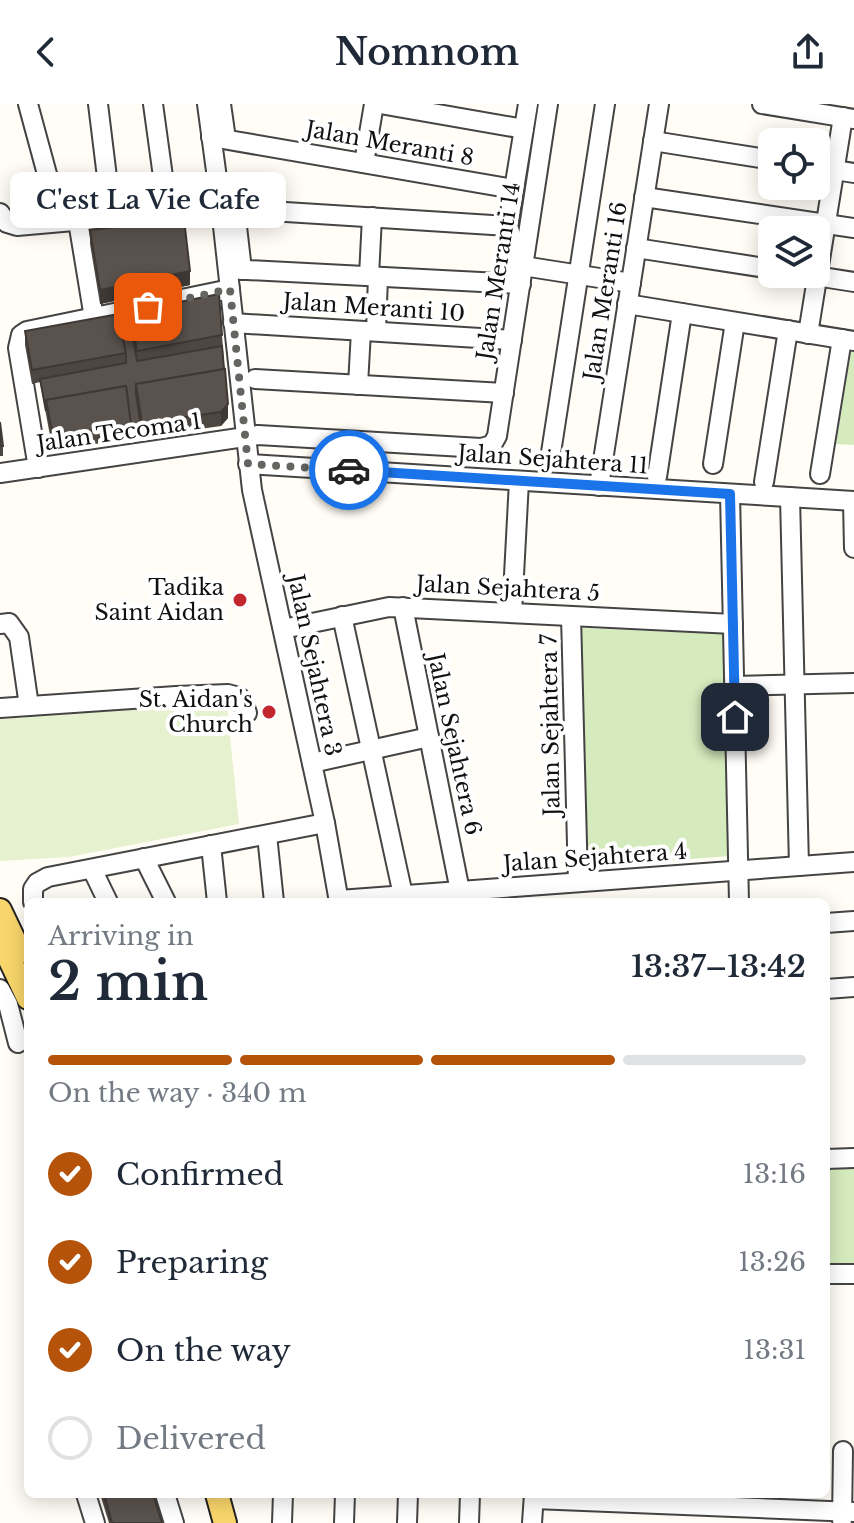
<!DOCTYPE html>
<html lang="en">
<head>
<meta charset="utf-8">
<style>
  body { margin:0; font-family:"Libre Baskerville",serif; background:#f6f6f7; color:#1f2937; height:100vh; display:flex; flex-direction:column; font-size:30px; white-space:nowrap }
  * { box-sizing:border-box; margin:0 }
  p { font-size:26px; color:#747a83 }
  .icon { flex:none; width:44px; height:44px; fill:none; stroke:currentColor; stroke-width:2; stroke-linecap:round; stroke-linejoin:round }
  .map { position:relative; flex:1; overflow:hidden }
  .side { position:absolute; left:24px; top:794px; width:806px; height:600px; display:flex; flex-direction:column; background:#fff; border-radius:12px; box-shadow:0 4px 20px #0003 }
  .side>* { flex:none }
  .controls { position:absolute; left:758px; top:24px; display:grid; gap:16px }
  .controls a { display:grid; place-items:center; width:72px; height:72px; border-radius:12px; background:#fff; box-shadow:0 4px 20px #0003; font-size:40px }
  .pin { position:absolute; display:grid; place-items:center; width:68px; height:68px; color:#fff; margin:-34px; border-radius:16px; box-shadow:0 4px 12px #0006 }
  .courier { position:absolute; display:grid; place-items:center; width:80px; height:80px; margin:-40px; border:6px solid #1a73e8; border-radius:50%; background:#fff; color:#222; box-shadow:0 2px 10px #0007 }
  .bubble { position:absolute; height:56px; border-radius:12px; background:#fff; box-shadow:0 4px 20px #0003; font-size:26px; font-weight:600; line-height:56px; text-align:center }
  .overview em { font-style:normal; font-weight:600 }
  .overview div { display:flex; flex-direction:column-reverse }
  .overview { display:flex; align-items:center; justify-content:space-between; height:136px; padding:0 24px }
  h1 { font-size:52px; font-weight:600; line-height:60px }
  .bar { display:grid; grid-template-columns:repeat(4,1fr); gap:12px 8px; align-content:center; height:96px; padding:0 24px }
  .bar i { height:10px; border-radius:6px; background:#e0e1e3 }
  .bar .active { background:#b45309 }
  .bar p { grid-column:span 4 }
  ol { padding:0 24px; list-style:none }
  li { display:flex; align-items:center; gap:24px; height:88px }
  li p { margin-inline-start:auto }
  li .icon { padding:8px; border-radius:50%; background:#b45309; color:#fff; stroke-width:4 }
  li:last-child { color:#747a83 }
  li i { width:44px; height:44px; border:4px solid #e0e1e3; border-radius:50% }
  header { display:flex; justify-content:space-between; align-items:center; height:104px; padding:0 24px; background:#fff; font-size:36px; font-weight:600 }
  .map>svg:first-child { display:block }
</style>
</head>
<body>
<header><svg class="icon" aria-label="back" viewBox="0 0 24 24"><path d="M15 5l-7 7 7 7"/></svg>Nomnom<svg class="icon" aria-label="share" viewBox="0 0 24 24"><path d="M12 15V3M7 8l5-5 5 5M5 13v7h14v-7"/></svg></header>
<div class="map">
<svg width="854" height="1419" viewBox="0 0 854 1419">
  <rect width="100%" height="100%" fill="#fffdf5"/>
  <g fill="#d5ebbd">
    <path d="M851,247H854V341L836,340Z"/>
    <path d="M581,524L724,530L729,752L588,763Z"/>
    <path d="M854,1062V1162L826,1163V1063Z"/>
  </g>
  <path fill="#e6f2cf" d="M226,593L239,720L69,753L0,757V615L29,613Z"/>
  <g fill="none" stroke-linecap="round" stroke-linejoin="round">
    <g stroke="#444" stroke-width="22">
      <g id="minor">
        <path d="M28,0L60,118"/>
        <path d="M98,0L112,114"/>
        <path d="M153,0L168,109"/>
        <path d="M207,0L221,104L252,386L325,719L339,798"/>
        <path d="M221,0L226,35"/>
        <path d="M380,0L524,25"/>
        <path d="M762,0L854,15"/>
        <path d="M211,33L514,85"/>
        <path d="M653,37L772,56"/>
        <path d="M364,59L374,0"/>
        <path d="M816,63L854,69"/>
        <path d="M644,93L854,124"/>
        <path d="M235,105L242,166"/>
        <path d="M0,109L7,119L17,122L221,104L508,122"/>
        <path d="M78,117L94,214"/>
        <path d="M636,144L772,165"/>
        <path d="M523,162L631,179"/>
        <path d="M228,165L521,180"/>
        <path d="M803,170L854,178"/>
        <path d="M369,172L372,113"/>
        <path d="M505,179L512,134L508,122L528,0"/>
        <path d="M627,200L854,237"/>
        <path d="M233,219L512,236"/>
        <path d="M376,227L378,173"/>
        <path d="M808,230L843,13"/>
        <path d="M255,275L504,289"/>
        <path d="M358,281L361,227"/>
        <path d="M550,355L605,0"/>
        <path d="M248,360L854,397"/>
        <path d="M713,360L735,218"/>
        <path d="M38,364L18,244L21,231L27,227L230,185"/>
        <path d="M0,369L258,331L481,344L492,341L497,332L548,0"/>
        <path d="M820,370L842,235"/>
        <path d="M657,373L682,209"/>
        <path d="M764,378L788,226"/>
        <path d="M599,382L659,0"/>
        <path d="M730,390L739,798"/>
        <path d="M790,393L799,762"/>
        <path d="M853,397L854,444"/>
        <path d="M403,503L460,787"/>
        <path d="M512,509L519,377"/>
        <path d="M342,512L403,791"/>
        <path d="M571,512L578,778"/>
        <path d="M0,520L9,519L19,533L29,602"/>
        <path d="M283,525L389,503L733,520"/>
        <path d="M734,582L854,579"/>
        <path d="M0,604L176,592L228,590L239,593L243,597L247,609"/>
        <path d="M312,659L429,633"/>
        <path d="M267,731L274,798"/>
        <path d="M211,741L217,798"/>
        <path d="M144,754L166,798"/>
        <path d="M92,765L108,798"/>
        <path d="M339,796L854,758"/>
        <path d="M33,798V785L37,779L48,773L325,719"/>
        <path d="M826,819L854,817"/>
        <path d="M0,885L8,900L18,939"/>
        <path d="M826,885L854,883"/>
        <path d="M826,1055L854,1054"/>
        <path d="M826,1170H854"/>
        <path d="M86,1390L95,1419"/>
        <path d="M165,1390L174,1419"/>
        <path d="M534,1395L854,1408"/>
        <path d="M842,1416L843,1347"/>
        <path d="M282,1419L283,1390"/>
        <path d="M344,1419L345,1390"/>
        <path d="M407,1419L408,1390"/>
        <path d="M469,1419L470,1390"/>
        <path d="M532,1419L534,1390"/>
      </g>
    </g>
    <g stroke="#222" stroke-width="26">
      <g id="major">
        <path d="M0,806L20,848"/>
        <path d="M0,835L28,894"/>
        <path d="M217,1390L225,1419"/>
      </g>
    </g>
    <use href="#minor" stroke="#fff" stroke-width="18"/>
    <use href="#major" stroke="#f9d66b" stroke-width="22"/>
  </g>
  <g fill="#4d4742">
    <path d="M90,126L190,181L100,200L90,140Z"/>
    <path d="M130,208L222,231L228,314L221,322L60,345L51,337L40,278L32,280L25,241V227L120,220L130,218Z"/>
    <path d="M0,318L3,342V352H0Z"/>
    <path d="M100,1390H153L162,1419H109Z"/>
  </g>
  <g fill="#3f3936">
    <path d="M190,167V181L100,200V186Z"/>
    <path d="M228,300V314L221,322V308Z"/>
  </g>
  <g fill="#5a524d" stroke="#3f3936" stroke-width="2">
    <path d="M184,115L190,167L100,186L90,126Z"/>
    <path d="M219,190L222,231L137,247L130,208Z"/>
    <path d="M119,210L126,249L32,266L25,227Z"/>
    <path d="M130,218L137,257L222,242L224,265L136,280V290L142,330L131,331V321L126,282L46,296V307L40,275L126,259V249L120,220Z"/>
    <path d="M225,265L228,300L221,308L142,319L136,280Z"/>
    <path d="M126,282L131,321L60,331L51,323L46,296Z"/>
    <path d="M0,318L3,342H0Z"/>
    <path d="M104,1390H153L162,1419H112Z"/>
  </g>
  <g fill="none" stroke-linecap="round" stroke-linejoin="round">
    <path stroke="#646461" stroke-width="8" stroke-dasharray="0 14.4" d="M148,203L230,185L248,360L349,366"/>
    <path stroke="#1a73e8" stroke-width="10" d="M349,366L730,390L735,613"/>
  </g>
  <g fill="#c4262e" stroke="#fff" stroke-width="3">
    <circle cx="240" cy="496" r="8"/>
    <circle cx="269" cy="608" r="8"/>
  </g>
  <g text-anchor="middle" stroke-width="8" stroke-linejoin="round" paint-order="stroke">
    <g font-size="22" fill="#111" stroke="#fff">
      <text transform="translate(390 39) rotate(10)" y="8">Jalan Meranti 8</text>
      <text transform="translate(498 167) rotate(-81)" y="8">Jalan Meranti 14</text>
      <text transform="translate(605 187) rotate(-81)" y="8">Jalan Meranti 16</text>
      <text transform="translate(374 203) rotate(4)" y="8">Jalan Meranti 10</text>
      <text transform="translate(119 328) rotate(-8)" y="8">Jalan Tecoma 1</text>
      <text transform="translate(553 355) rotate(4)" y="8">Jalan Sejahtera 11</text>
      <text transform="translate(508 484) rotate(3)" y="8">Jalan Sejahtera 5</text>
      <text transform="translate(315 561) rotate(78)" y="8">Jalan Sejahtera 3</text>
      <text transform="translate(550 621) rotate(-91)" y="8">Jalan Sejahtera 7</text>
      <text transform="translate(455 640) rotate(78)" y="8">Jalan Sejahtera 6</text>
      <text transform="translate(595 753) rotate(-4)" y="8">Jalan Sejahtera 4</text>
    </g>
    <g font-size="22" fill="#111" stroke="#fff" text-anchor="end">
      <text x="224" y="491">Tadika<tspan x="224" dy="25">Saint Aidan</tspan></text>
      <text x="253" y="603">St. Aidan's<tspan x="253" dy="25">Church</tspan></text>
    </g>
  </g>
</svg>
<div class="controls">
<a><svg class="icon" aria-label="locate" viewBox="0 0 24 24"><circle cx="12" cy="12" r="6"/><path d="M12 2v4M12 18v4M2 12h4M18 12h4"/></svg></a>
<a><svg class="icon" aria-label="layers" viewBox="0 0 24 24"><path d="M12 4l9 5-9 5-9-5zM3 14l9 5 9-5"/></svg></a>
</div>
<div class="pin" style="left:148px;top:203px;background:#ea580c"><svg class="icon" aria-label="bag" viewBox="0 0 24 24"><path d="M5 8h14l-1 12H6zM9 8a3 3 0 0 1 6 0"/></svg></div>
<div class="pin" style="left:735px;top:613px;background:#1f2937"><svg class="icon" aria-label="home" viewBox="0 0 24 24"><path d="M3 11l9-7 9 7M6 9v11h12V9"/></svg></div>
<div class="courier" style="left:349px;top:366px"><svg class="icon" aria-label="car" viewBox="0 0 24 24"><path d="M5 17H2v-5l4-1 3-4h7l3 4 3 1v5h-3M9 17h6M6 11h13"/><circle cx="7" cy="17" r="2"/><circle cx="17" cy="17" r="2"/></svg></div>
<div class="bubble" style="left:10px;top:68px;width:276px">C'est La Vie Cafe</div>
<section class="side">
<div class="overview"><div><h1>2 min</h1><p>Arriving in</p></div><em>13:37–13:42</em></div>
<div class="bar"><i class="active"></i><i class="active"></i><i class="active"></i><i></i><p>On the way · 340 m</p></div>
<ol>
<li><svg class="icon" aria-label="check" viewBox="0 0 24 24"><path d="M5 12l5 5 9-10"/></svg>Confirmed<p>13:16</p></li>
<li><svg class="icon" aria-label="check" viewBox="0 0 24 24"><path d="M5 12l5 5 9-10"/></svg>Preparing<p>13:26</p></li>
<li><svg class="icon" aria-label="check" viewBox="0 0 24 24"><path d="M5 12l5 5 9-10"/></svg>On the way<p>13:31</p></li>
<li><i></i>Delivered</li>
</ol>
</section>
</div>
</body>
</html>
